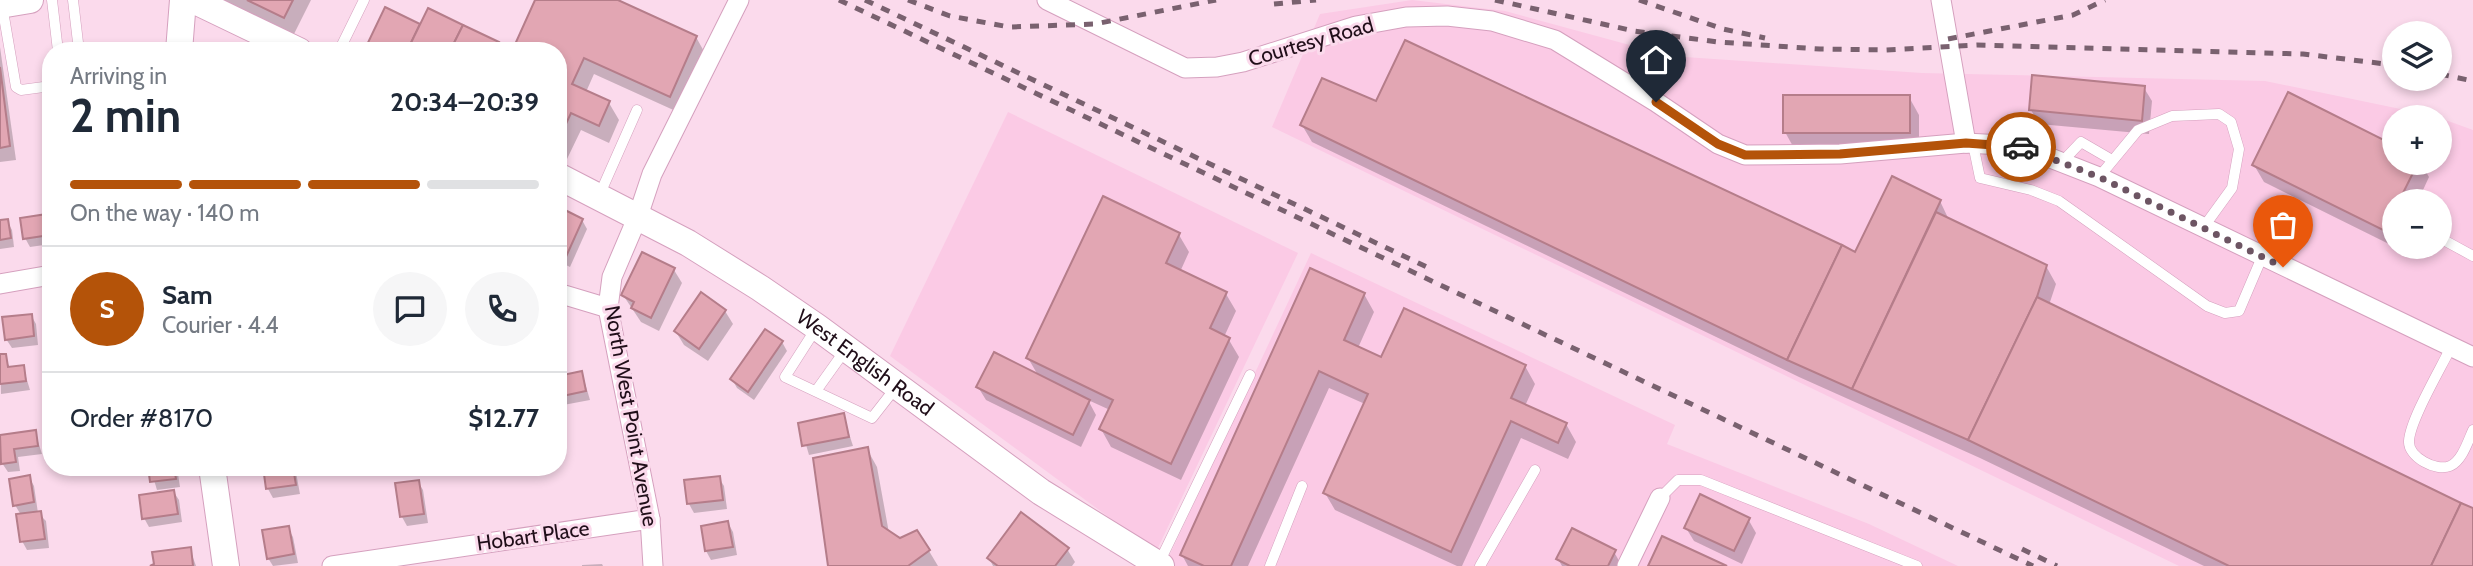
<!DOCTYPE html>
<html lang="en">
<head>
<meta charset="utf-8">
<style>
  body { margin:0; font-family:Cabin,sans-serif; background:#f6f6f7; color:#1f2937; height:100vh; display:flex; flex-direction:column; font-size:26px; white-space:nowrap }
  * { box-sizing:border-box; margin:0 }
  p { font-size:23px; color:#747a83 }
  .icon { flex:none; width:38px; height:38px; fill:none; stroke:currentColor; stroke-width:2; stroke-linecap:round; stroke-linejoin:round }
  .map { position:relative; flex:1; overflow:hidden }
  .sheet { position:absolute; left:42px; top:42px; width:525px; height:434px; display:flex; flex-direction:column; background:#fff; border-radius:28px; box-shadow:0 4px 10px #0003 }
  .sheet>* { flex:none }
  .fabs { position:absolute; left:2382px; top:21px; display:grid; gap:14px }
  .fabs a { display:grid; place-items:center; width:70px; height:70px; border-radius:50%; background:#fff; box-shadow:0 4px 10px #0003; font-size:35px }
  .pin { position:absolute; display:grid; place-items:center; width:60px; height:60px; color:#fff; margin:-72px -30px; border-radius:50% 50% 50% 0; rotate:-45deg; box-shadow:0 0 7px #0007 }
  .pin .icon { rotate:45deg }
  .courier { position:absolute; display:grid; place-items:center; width:70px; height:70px; margin:-35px; border:5px solid #b45309; border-radius:50%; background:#fff; color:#222; box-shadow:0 2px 9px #0007 }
  .overview em { font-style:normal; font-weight:700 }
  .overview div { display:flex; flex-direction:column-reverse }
  .overview { display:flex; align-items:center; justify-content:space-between; height:119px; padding:0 28px }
  h1 { font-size:46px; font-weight:700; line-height:52px }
  .bar { display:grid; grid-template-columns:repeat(4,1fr); gap:10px 7px; align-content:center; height:84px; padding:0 28px }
  .bar i { height:9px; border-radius:5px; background:#e0e1e3 }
  .bar .selected { background:#b45309 }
  .bar p { grid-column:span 4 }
  .line { display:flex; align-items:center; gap:18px; padding:0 28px; border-top:2px solid #e0e1e3 }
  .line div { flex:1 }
  .round { display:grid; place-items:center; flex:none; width:74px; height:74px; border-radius:37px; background:#f6f6f7 }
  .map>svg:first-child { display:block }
</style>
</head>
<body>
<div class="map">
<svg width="2473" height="566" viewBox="0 0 2473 566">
  <rect width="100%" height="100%" fill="#fbdaec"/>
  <g fill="#fbcae5" fill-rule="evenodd">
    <path d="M1412,0L1505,11L1670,56L1922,73L2265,81L2439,117H2394V163H2440V118L2473,130V566H2179L1272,127L1320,14ZM2394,201H2440V247H2394Z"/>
    <path d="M1008,112L1298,253L1156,552L890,356Z"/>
    <path d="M1311,253L1675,425L1667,444L1869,524L1958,566H1172L1166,563Z"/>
  </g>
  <g fill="#0003">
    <path d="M223,0H311L294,34Z"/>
    <path d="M537,0H614L696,37L706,55L680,113L594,74L586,92L609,103L619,120L609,143L581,130L567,159L558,155V51Z"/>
    <path d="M386,10L421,27L498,43L502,51H366Z"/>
    <path d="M0,47L16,160L0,162Z"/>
    <path d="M2144,88L2152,101L2149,134L2039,124L2031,110Z"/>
    <path d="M1909,97L1919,115V150H1795L1785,132Z"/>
    <path d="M1302,125L1856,254L1940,201L1949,220L2046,266L2056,284L2049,305L2473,511V566H2204L1980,458L1799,377L1312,142Z"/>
    <path d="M2394,147V163H2421L2429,177L2418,201H2394L2395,247L2264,182L2254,165Z"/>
    <path d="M561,211L582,220L587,229L570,267L558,261V217Z"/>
    <path d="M46,215L51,224V244L30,247L25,238Z"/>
    <path d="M7,221L12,230L14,247L0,249V222Z"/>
    <path d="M1179,235L1189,252L1180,272L1226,294L1236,311L1224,337L1229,340L1239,357L1181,480L1111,447L1101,429L1110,410L1088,400L1096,415L1081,447L986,400L978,387L1039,377L1028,358Z"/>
    <path d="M674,270L682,283L659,331L641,322L623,295Z"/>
    <path d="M1364,294L1374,312L1358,348L1382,359L1525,366L1535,384L1525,406L1566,424L1576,442L1568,459L1521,438L1462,566H1457L1335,510L1325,493L1365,404L1329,388L1248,566H1188L1182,555Z"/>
    <path d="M725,311L733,324L708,361L684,345L676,332Z"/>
    <path d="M31,315L36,324L38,345L12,348L6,339Z"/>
    <path d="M766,331L782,342L787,351L754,400L737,388L732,379Z"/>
    <path d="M0,356H5L10,369L23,367L30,390L1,394Z"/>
    <path d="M582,373L590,400L558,406V378Z"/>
    <path d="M843,415L853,446L809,455L800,424Z"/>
    <path d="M35,432L42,454L18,457L20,471L8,472L2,463L0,436Z"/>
    <path d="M867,449L877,467L889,533L929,551L938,566H829Z"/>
    <path d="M150,467H177L180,487L157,490Z"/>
    <path d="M264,467H295L300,494L273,498L268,489Z"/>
    <path d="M29,477L34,486L38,513L46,521L49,548L27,550L22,541L21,515L15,505Z"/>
    <path d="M719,478L724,486L727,509L694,513L689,504L686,482Z"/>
    <path d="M418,482L423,490L428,523L407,526L402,517L397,484Z"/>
    <path d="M173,491L179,500L182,522L149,527L144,518Z"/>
    <path d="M1748,519L1756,533L1742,564L1694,541L1686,528Z"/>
    <path d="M728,523L733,532L737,555L711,560L706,551Z"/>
    <path d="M288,528L293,537L298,563L273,566L268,558Z"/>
    <path d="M190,549L196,566H151Z"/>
    <path d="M1067,549L1075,562L1072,566H993L989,558Z"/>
    <path d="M1614,552L1622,566H1562L1558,559Z"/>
    <path d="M602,564L603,566H582V565Z"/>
  </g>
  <g fill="#e2a6b3" stroke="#b57d8a" stroke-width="2">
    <path d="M247,0H293L284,18Z"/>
    <path d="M535,0H618L697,36L670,97L584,58L572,84L610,101L599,126L571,113L558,141V51H512Z"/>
    <path d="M385,7L420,24L407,51H364Z"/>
    <path d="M428,8L463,25L450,51H407Z"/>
    <path d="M463,25L499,42L494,51H450Z"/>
    <path d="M1405,40L1842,245L1787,360L1300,125L1322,78L1376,101Z"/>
    <path d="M0,67L10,146L0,148Z"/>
    <path d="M2032,75L2145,86L2142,121L2029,110Z"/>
    <path d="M2288,92L2394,145V163H2418L2399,201H2394V212L2385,231L2252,165Z"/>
    <rect x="1783" y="95" width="127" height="38"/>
    <path d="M1892,176L1941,200L1852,389L1787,360L1842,245L1855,252Z"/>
    <path d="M1103,196L1180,233L1166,263L1227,292L1210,328L1230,338L1171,464L1099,429L1113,400L1026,358Z"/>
    <path d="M561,208L583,219L565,259L558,256Z"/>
    <path d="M1936,212L2047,265L2037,297L1968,440L1852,389Z"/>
    <path d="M47,214L50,235L23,239L20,218Z"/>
    <path d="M8,219L11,238L0,240V220Z"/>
    <path d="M642,252L675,268L651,318L631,308L634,302L621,295Z"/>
    <path d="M1310,268L1365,293L1344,340L1381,357L1404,308L1526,365L1511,398L1567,423L1558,443L1511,421L1451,552L1323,493L1368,394L1319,371L1231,566H1204L1180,555Z"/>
    <path d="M701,292L726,310L699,349L674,331Z"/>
    <path d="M2037,297L2461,503L2431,566H2229L1968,440Z"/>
    <path d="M32,314L34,336L5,340L2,317Z"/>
    <path d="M765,329L783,341L748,392L730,379Z"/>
    <path d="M994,352L1090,400L1073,435L976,387Z"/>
    <path d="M0,354H6L8,367L24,365L26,381L0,384Z"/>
    <path d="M582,371L586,391L558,397V376Z"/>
    <path d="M844,413L849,437L802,446L798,423Z"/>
    <path d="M36,430L38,446L14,449L16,462L1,464L0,435Z"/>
    <path d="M868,447L882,526L900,538L917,530L930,550L908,566H828L813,458Z"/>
    <path d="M148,467H174L176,479L150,482Z"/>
    <path d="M263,467H293L296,485L266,489Z"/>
    <path d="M30,475L34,502L13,506L9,479Z"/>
    <path d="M720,476L723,500L687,504L684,480Z"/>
    <path d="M419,480L424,514L400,517L395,483Z"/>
    <path d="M174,490L178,514L142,519L139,495Z"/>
    <path d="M1700,494L1750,518L1734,551L1684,528Z"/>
    <path d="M2461,503L2473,508V566H2431Z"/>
    <path d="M41,511L45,539L20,542L16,514Z"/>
    <path d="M1021,512L1069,548L1055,566H998L987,558Z"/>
    <path d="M728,521L733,547L705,551L701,526Z"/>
    <path d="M289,526L294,554L267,559L262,530Z"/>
    <path d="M1572,528L1616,550L1608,566H1570L1556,559Z"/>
    <path d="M1662,536L1727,566H1648Z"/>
    <path d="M191,547L193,566H150L154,564L152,552Z"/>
  </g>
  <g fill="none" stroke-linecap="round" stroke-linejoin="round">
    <g stroke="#d5a0be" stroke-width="11">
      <g id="lane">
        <path d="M52,0L58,51"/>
        <path d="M73,0L79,51"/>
        <path d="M2,5L16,87L21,90L51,86"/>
        <path d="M339,51L364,0"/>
        <path d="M1973,144L1980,178L2031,190L2059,201L2207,306L2225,313L2239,311L2262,257"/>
        <path d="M2062,162L2081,142L2112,160"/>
        <path d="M2099,177L2138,130L2172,116L2219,114L2231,122L2239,149L2232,188L2203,228"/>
        <path d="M599,196L637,110"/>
        <path d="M2440,238L2473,256"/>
        <path d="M817,327L785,377L872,418L897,386"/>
        <path d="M2451,347C2441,368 2410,420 2409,441C2408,457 2436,472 2450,466C2462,461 2468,441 2473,430"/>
        <path d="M816,391L846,349"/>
        <path d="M1660,498L1678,480H1701L1917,566"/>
        <path d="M1159,563L1250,375"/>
        <path d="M1270,566L1302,486"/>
        <path d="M1480,566L1535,470"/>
      </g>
    </g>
    <g stroke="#d5a0be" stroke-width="21">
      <g id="street">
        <path d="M1047,0L1185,68L1217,67L1243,62L1356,26L1406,17L1447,16L1492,21L1555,40L1656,102L1718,144L1745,155L1840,154L1966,143L2020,146L2099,177L2473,357"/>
        <path d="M1941,0L1966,143"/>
        <path d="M0,284L51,275"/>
        <path d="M558,293L608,308"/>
        <path d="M332,566L650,519"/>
        <path d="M653,566L650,519L608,308L612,277L638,216L652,174L739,0"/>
        <path d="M1627,566L1660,498"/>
      </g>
    </g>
    <g stroke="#d5a0be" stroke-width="28">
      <g id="secondary">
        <path d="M193,0L299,51"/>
        <path d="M0,5L30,0"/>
        <path d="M179,51L183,0"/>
        <path id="s1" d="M558,176L688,243L760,288L817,327L1041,492L1161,566"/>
        <path d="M212,467L226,566"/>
      </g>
    </g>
    <use href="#lane" stroke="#fff" stroke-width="10"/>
    <use href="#street" stroke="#fff" stroke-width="19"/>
    <use href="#secondary" stroke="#fff" stroke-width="26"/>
    <g stroke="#79616f" stroke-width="5" stroke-dasharray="9 9" stroke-linecap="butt">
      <path d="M839,0L2033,566"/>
      <path d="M865,0L1431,269"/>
      <path d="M908,0L950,16L1009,27L1095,24L1216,0"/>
      <path d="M1495,0L1634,31L1718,42L1820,49L1886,50L1977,45L2303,54L2394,65"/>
      <path d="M1639,0L1723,29L1765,38"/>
      <path d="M1274,4L1316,0"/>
      <path d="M1948,39L2073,15L2105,0"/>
      <path d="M2440,74L2473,81"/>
      <path d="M2022,549L2057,566"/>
    </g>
  </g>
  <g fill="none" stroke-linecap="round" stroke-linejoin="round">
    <path stroke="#6d5563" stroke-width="7" stroke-dasharray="0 12.6" d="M2021,147L2099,177L2283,267"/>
    <path stroke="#b45309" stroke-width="9" d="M1656,102L1718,144L1745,155L1840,154L1966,143L2021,147"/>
  </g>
  <g text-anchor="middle" stroke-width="6" stroke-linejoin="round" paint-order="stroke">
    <g font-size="21" fill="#200e19" stroke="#fbdaec">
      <text transform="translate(1311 42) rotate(-16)" y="7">Courtesy Road</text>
      <text dy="7" stroke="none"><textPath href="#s1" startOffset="360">West English Road</textPath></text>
      <text transform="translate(631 416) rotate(80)" y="7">North West Point Avenue</text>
      <text transform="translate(533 536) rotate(-8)" y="7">Hobart Place</text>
    </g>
  </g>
</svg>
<div class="fabs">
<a><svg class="icon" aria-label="layers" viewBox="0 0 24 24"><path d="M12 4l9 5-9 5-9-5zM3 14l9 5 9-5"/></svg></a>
<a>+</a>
<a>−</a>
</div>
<div class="pin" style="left:2283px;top:267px;background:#ea580c"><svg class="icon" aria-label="bag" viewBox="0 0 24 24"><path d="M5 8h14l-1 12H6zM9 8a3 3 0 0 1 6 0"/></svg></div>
<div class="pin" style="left:1656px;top:102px;background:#1f2937"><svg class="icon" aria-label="home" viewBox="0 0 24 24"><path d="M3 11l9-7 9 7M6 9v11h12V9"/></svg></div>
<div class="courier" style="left:2021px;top:147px"><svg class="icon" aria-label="car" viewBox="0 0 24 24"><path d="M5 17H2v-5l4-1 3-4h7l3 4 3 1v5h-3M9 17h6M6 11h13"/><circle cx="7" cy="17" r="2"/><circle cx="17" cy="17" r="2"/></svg></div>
<section class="sheet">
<div class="overview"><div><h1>2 min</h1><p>Arriving in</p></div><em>20:34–20:39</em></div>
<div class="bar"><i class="selected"></i><i class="selected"></i><i class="selected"></i><i></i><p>On the way · 140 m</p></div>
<div class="line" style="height:126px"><b class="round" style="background:#b45309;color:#fff">S</b><div><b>Sam</b><p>Courier · 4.4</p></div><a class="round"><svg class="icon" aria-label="chat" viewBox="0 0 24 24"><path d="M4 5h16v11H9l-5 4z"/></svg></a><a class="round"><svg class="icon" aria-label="phone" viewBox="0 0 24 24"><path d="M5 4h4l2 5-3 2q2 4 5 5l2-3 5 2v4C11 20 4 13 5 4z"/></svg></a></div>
<div class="line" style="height:91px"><div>Order #8170</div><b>$12.77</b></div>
</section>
</div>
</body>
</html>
